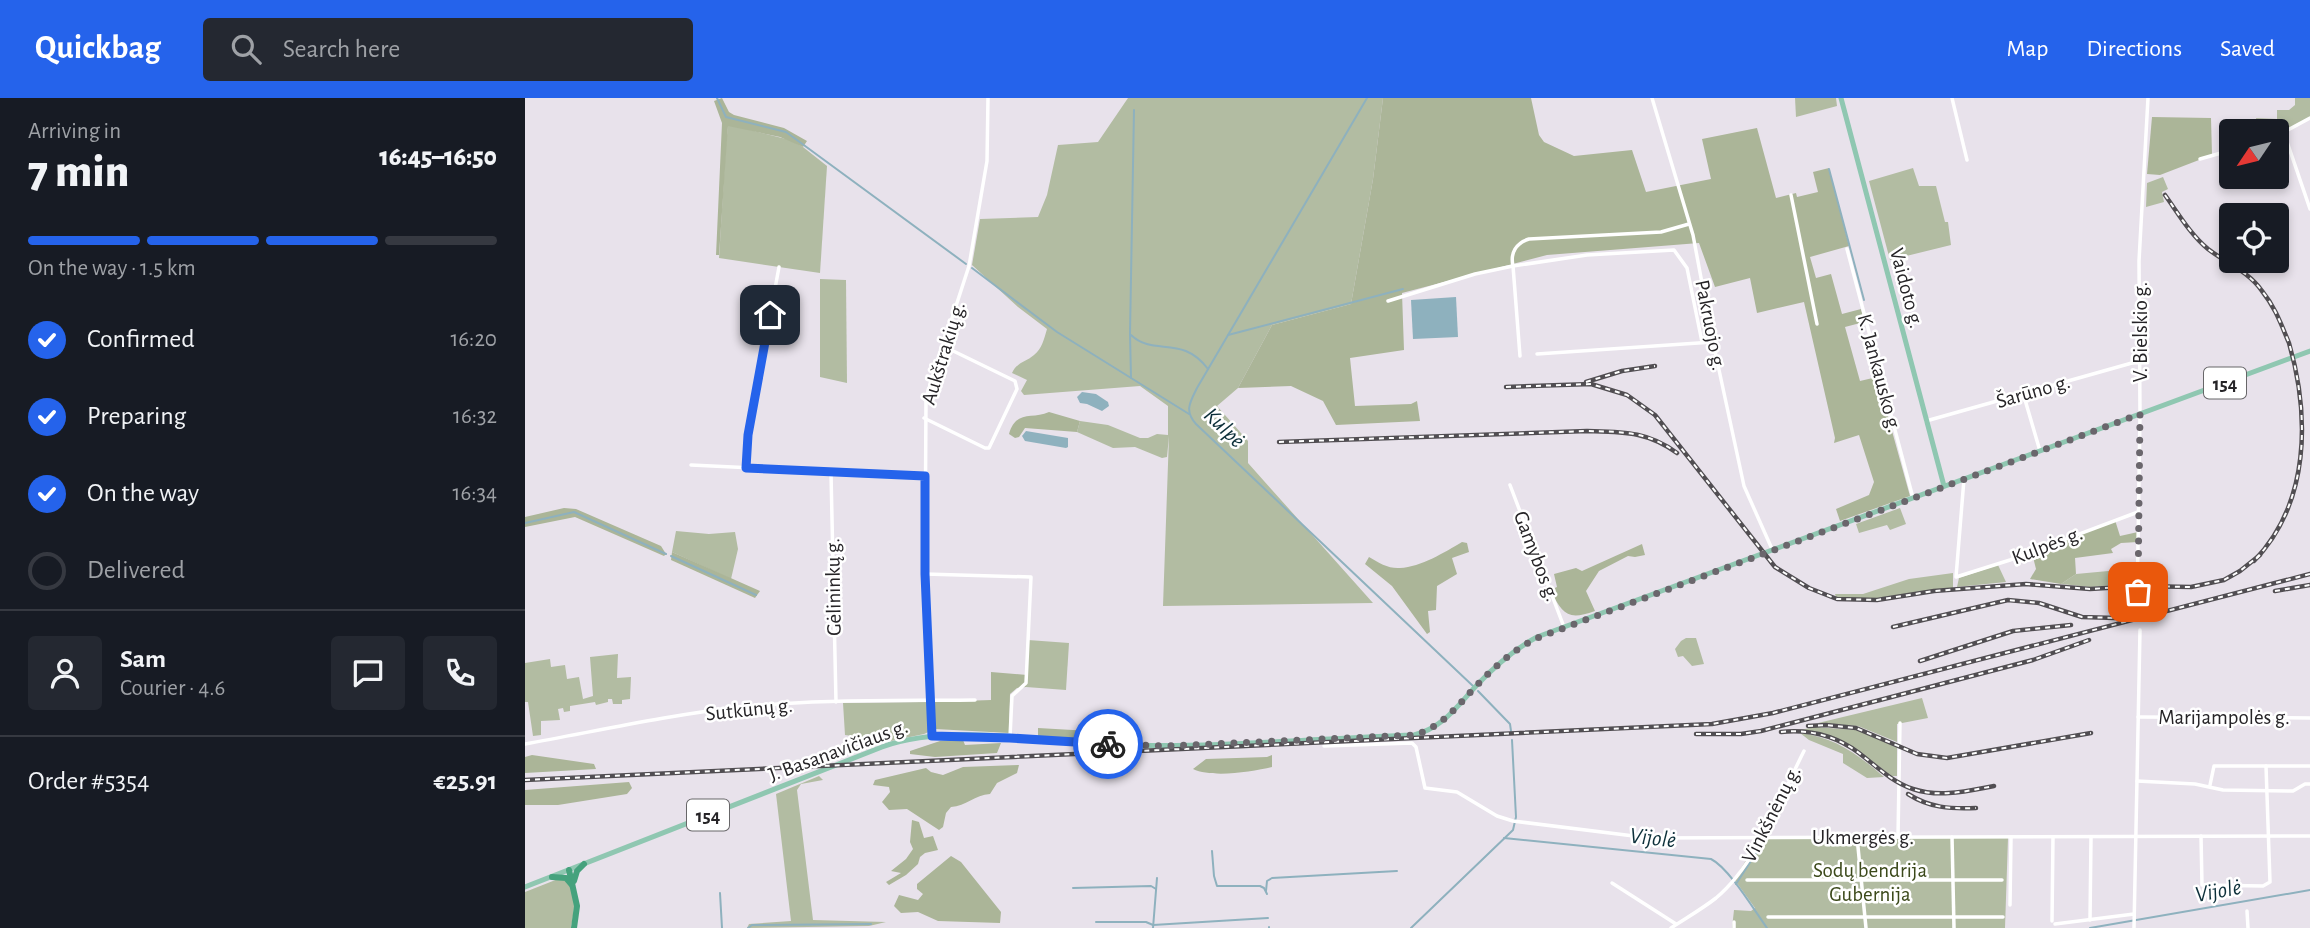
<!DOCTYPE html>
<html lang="en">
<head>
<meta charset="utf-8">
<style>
  body { margin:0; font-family:"Alegreya Sans",sans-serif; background:#242831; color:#f1f3f6; height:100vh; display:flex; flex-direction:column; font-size:26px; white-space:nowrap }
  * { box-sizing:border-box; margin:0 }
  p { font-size:23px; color:#9ea1a6 }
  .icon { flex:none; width:38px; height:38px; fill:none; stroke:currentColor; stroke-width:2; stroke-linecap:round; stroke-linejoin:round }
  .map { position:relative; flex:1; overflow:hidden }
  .panel { display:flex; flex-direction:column; background:#171b24; width:525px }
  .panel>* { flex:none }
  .needle { width:46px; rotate:235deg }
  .controls { position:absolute; left:1694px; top:21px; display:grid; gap:14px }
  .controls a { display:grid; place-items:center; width:70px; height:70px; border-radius:7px; background:#171b24; box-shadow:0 4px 10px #0003; font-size:35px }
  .pin { position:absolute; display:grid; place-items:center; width:60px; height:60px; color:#fff; margin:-30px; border-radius:14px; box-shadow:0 4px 10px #0006 }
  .courier { position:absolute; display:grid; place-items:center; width:70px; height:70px; margin:-35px; border:5px solid #2563eb; border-radius:50%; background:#fff; color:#222; box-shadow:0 2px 9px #0007 }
  .headline em { font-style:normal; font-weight:800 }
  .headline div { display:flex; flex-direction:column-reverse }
  .headline { display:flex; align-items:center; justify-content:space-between; height:119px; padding:0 28px }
  h1 { font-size:46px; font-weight:800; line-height:52px }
  .bar { display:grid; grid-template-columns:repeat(4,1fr); gap:10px 7px; align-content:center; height:84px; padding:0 28px }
  .bar i { height:9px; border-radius:5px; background:#363941 }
  .bar .active { background:#2563eb }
  .bar p { grid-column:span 4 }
  .line { display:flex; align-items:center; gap:18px; padding:0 28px; border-top:2px solid #363941 }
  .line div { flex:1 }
  .round { display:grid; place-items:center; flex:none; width:74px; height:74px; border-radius:7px; background:#242831 }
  ol { padding:0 28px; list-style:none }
  li { display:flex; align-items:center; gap:21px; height:77px }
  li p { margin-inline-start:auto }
  li .icon { padding:7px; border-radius:50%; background:#2563eb; color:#fff; stroke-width:4 }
  li:last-child { color:#9ea1a6 }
  li i { width:38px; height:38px; border:4px solid #363941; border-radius:50% }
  header { display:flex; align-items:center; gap:42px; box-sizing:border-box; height:98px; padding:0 35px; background:#2563eb; color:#fff }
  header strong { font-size:33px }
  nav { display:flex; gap:38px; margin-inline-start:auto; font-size:24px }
  .search { width:490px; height:63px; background:#242831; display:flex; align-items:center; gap:18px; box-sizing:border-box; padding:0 24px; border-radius:7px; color:#9ea1a6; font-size:26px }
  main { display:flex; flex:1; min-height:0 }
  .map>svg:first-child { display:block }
</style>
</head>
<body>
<header>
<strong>Quickbag</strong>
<div class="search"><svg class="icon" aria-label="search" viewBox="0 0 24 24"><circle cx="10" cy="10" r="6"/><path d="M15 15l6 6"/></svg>Search here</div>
<nav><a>Map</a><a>Directions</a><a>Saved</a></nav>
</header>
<main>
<section class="panel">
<div class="headline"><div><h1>7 min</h1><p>Arriving in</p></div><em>16:45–16:50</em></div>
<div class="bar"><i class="active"></i><i class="active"></i><i class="active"></i><i></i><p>On the way · 1.5 km</p></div>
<ol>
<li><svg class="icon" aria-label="check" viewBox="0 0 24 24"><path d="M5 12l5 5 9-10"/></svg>Confirmed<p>16:20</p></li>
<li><svg class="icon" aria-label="check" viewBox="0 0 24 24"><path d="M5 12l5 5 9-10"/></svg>Preparing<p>16:32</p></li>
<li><svg class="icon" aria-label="check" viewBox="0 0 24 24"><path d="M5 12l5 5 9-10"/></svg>On the way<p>16:34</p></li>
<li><i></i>Delivered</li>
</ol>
<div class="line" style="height:126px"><a class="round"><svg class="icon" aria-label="person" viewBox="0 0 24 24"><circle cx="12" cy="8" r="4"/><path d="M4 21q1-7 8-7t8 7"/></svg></a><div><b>Sam</b><p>Courier · 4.6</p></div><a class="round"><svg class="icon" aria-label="chat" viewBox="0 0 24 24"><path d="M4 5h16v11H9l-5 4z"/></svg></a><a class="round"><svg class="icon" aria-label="phone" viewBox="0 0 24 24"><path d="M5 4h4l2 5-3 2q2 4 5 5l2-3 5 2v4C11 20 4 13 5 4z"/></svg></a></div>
<div class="line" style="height:91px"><div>Order #5354</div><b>€25.91</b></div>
</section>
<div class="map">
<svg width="1785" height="830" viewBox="0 0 1785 830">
  <rect width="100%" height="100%" fill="#e8e2eb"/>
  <g fill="#b2bca2">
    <path d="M603,0H858L848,81L826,206L747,227L713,290L692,308L723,343V365L848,505L638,508L644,338L642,359L637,360L610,349L588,350L552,334L555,323L583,327L615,340H623L632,336L643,337V308L615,288L499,297L496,293L502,282L487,275C492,264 501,264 509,257C517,251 519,241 522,231L493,209L447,167L455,121L513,119L522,97L533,47L573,44Z"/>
    <path d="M1270,0H1311L1312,8L1271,19Z"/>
    <path d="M1770,0H1785V20L1752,38V33H1734L1731,20L1752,21V12H1764L1770,7Z"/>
    <path d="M206,27L265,42L278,49L302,68L295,175L194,160L201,46L203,28Z"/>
    <path d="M1388,70L1394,88H1411L1420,124H1423L1426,147L1365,162L1344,83Z"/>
    <path d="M1638,79L1643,91L1637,94L1639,104L1621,109L1622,85Z"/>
    <path d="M295,181L321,182L322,285L295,279Z"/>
    <path d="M1375,410L1381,426L1365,432L1362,427L1334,435L1331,426Z"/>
    <path d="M151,433L184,436L210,434L213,451L206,481L147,454Z"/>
    <path d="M1473,467L1481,484L1432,489L1434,480Z"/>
    <path d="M1594,472L1613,473V485L1565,489L1536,486L1551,476Z"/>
    <path d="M1428,475V490L1337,502L1311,499L1310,496H1338L1384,481Z"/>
    <path d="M1161,540H1171L1179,566L1167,568L1158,558L1153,559L1150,551L1156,543Z"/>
    <path d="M503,542L544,545L541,592L501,589Z"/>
    <path d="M93,556L92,580L106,579L105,601L97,602V606H88L87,601H83V604L71,607L70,604L45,608V613L39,614L38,610L33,611L35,622L16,623V637L8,638L3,604H0V565L25,561L26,569L40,567L42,581L54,579L58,601L68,598L65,559Z"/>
    <path d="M1397,600L1403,620L1372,626V644L1333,628L1293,625Z"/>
    <path d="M409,604L410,631L399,636L366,643L320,637L318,605Z"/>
    <path d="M1290,629L1332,632L1372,649V678H1366C1337,655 1313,634 1275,632Z"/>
    <path d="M1275,635C1309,639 1333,656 1359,679L1342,680L1318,665V656L1284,642Z"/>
    <path d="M294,678L298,682L276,686L272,692L288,822L361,824L344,828L222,830L224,826L266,823L251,696Z"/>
    <path d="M1236,739L1483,740L1480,830H1207L1209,812L1226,813L1230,810L1209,781Z"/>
    <path d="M33,781L40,782C53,796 49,813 46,830H0V794Z"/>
  </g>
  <g fill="#abb598">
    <path d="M197,0L204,14L209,17L259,30L282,43L278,49L255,39L203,28L194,157H191L197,25L189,3Z"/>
    <path d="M858,0H1006L1014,37L1019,44L1049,58L1107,52L1121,94L1186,81L1177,41L1232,30L1251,100L1271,95L1272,99L1293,94L1288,74L1304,70L1324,148L1285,159L1291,180L1306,176L1317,216L1336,211L1339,224L1320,229L1335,283L1352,279L1385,398L1315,423L1311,411L1344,397L1349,384L1334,337L1309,345L1310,340L1279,204L1232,215L1225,180L1190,189L1174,145L1022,157L877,195L879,252L825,260L830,308L886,306L892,303L895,323L811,327L798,303L766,288L713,290L747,227L826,206L848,81Z"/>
    <path d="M1627,19L1686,20L1687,57L1635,77L1622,76Z"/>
    <path d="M524,314L555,323L552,334L500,330L494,339L490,340L484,336C491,311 507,322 524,314Z"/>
    <path d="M39,410L51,411L136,448L141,456L139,458L50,419L0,429V419Z"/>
    <path d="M1590,422L1595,438L1613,434V444L1596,445L1586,451L1588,455L1550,460L1551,476L1536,486L1505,481L1511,471L1507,455Z"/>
    <path d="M937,444L942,445L944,454L927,460L932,476L912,488L911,512L903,513L905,534L902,536L867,488L840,466L844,459C854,465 864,471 875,470C896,469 920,454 937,444Z"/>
    <path d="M1117,446L1120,457L1110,459L1103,458L1074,473L1061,493L1070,513C1042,523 1038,516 1025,492L1032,489L1029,476L1051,470L1057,473Z"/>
    <path d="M147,454L235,493L230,500L146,462Z"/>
    <path d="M466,574L502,577L501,589L492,590L485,596L484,635L410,631L409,604L466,602Z"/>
    <path d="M513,630L565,633L599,631L594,643L513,638Z"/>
    <path d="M427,642H438L440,647L476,645L472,655L410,659L385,656V653L415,643Z"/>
    <path d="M7,657L69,666L71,671L0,675V659Z"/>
    <path d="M747,657V669C726,674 687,680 668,671L681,661L742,659Z"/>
    <path d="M494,667L492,675L472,685L465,696C450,697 441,708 426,709L421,715L418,729L414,732L382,711L364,712L357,704L365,694L364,689L348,687L350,682L401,670L406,674L418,677L438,669Z"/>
    <path d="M104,684L107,690L102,696L33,707H0V692Z"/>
    <path d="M387,722L394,724L399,740L408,738L413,752L400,755L395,759L393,766L381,777L364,787L361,784L376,775L366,773L381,761L388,751L385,744Z"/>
    <path d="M426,758L436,764L476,814L475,825L413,823L393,814L376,815L369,808L374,797L393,802L398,796L392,791V786Z"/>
  </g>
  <g fill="#8eb1be">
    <path d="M931,199L933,239L888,241L886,202Z"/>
    <path d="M557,294L571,296L583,304L584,308L577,313L562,306L555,305L552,299Z"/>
    <path d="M501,333L543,340V349L541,350L500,343L497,338Z"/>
  </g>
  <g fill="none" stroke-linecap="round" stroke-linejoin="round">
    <g stroke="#8eb1be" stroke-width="2">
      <path d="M192,0L201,19L261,34L441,166"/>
      <path d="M842,0L672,290C665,304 659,313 671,326L948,588"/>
      <path d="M1304,71L1339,202"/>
      <path d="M447,170L532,234L664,316"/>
      <path d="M606,237C629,259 657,236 683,271"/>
      <path d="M703,237L878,191"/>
      <path d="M606,280L605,236L609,12"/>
      <path d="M0,425L49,414L141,456"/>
      <path d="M146,458L231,497"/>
      <path d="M953,593L985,626L986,633"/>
      <path d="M979,740L1186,761C1204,770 1229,812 1242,830"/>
      <path d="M687,753L689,778L692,788H735L739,790L742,796"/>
      <path d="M1211,786L1235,749"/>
      <path d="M548,790L626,788L631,791"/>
      <path d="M741,793L742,783L747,780L872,773"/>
      <path d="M195,795L197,830"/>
      <path d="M571,824H621L628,827L743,820"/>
      <path d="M744,829V830"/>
      <path d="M223,830L227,827L346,826"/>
      <path d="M628,830L632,780"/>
      <path d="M886,830L988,732L991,719L987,642"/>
      <path d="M1565,830L1785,792"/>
    </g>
    <g stroke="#fff" stroke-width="3.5">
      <path d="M1127,0L1168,137L1188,244L1219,388L1247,451"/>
      <path d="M1427,0L1442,62"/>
      <path d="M1759,35L1785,111"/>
      <path d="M1752,38L1785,20"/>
      <path d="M1698,54L1706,52"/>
      <path d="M1675,61L1696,55"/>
      <path d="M1266,97L1292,226"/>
      <path d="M1322,151L1388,400"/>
      <path d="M863,203L950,176L988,168C985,155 991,145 1004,141L1136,134L1164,126"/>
      <path d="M1012,256L1188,244"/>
      <path d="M995,258L988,168L1062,157L1149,152L1162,170L1177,244"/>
      <path d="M1498,295L1515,353"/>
      <path d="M399,320L460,350H464L492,291L490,283L418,248"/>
      <path d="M1401,323L1614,263"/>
      <path d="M166,367L399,378"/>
      <path d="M221,370L223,337L254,169"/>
      <path d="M306,375L311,604"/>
      <path d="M1439,381L1431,479L1485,462L1613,414"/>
      <path d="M985,387L1039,529"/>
      <path d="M400,476L506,479L501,585L487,598L485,639"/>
      <path d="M1612,510L1615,316L1614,163L1623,0"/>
      <path d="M1613,619L1785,620"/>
      <path d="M407,638L400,476L401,300L444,168L462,63L463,0"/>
      <path d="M0,646C72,633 143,617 215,609C293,601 372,603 450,602"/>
      <path d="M599,646L601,635"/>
      <path d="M799,648L887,645L891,649L900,690L932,694L972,718L988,723L1125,740L1785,738"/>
      <path d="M1612,683L1670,686L1698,692L1768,693L1780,686H1785"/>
      <path d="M1685,687L1689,668H1785"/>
      <path d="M1373,738L1375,625"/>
      <path d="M1676,738L1677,787L1738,788L1745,784L1741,668"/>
      <path d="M1332,739L1341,830"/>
      <path d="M1427,739L1429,830"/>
      <path d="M1222,782H1477"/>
      <path d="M1087,785L1151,826"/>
      <path d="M1485,807L1486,740"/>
      <path d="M1722,813L1723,830"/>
      <path d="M1243,819H1478"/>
      <path d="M1565,822L1566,740"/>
      <path d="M1527,823L1528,739"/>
      <path d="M1530,826L1609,816"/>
      <path d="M1146,830C1161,820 1177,811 1191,800C1232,766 1255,700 1279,653"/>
      <path d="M1209,830V824"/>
      <path d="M1609,830L1615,532"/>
    </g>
    <g stroke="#8fc7b1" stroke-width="5">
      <path d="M1316,0L1419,388"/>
      <path d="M0,789L357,649C425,624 527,645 601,647C696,650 793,640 889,637C918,630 932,608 952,587C969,569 990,551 1012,539L1785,253"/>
    </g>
    <g stroke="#45a27d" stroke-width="6">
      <path d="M44,772L52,808L49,830"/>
      <path d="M27,779L41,780L47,787"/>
      <path d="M49,783L52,773L59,766"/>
    </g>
    <g stroke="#514e52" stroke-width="4.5">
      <g id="rail">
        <path d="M1640,97C1653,115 1665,136 1683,151C1701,165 1723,173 1737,193C1750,209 1756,226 1764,245C1785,318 1785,405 1729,463"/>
        <path d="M1061,284L1097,273L1130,268"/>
        <path d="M981,289L1066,286L1102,297L1130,317L1250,469L1284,490L1312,501L1352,502L1409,493L1501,486L1565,491L1613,488L1666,489L1699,482L1715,473L1735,457"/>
        <path d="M754,344L1062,333C1098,334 1122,333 1152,355"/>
        <path d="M1750,493L1785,487"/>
        <path d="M1368,529L1483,502L1514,505L1557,519L1590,520"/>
        <path d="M1395,563L1488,533L1546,527"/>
        <path d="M1283,628L1301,627L1331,630L1392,656L1422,660L1566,635"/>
        <path d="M1256,634C1285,631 1311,638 1334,655C1351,668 1367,684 1388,691C1415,700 1442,693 1469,688"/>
        <path d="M1171,636H1216L1236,633L1508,562L1564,542"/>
        <path d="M0,682L1187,626L1248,615L1785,476"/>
        <path d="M1383,696C1405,710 1425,711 1451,710"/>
      </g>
    </g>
    <use href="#rail" stroke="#fff" stroke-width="2" stroke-dasharray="5" stroke-linecap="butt"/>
  </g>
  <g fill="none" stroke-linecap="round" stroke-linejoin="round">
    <path stroke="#6a666c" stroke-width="7" stroke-dasharray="0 12.6" d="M583,646L642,648L889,637C918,629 932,608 952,587C969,569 990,551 1012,540L1615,316L1613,494"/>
    <path stroke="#2563eb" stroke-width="9" d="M245,217L223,337L221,370L400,378V476L407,638L485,640L583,646"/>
  </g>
  <g text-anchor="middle" stroke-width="5" stroke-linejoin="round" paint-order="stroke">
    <g fill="#fff" stroke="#676668" stroke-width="2">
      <rect x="1679" y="269.5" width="42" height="31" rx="5"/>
      <rect x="162" y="701.5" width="42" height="31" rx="5"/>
    </g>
    <g font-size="19" font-weight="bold" fill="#262427">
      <text x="1700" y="292">154</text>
      <text x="183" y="724">154</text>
    </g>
    <g font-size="21" fill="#262427" stroke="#fff">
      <text transform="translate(1382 190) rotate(75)" y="7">Vaidoto g.</text>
      <text transform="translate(1186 227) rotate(79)" y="7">Pakruojo g.</text>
      <text transform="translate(1615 234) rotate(-90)" y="7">V. Bielskio g.</text>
      <text transform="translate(418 255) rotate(-73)" y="7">Aukštrakių g.</text>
      <text transform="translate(1355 275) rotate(75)" y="7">K. Jankausko g.</text>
      <text transform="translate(1508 293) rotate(-16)" y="7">Šarūno g.</text>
      <text transform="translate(1522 447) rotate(-21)" y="7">Kulpės g.</text>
      <text transform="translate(1012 458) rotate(69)" y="7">Gamybos g.</text>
      <text transform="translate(308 489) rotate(-91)" y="7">Gėlininkų g.</text>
      <text transform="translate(224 611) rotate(-6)" y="7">Sutkūnų g.</text>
      <text x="1699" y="626">Marijampolės g.</text>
      <text transform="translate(313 652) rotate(-20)" y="7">J. Basanavičiaus g.</text>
      <text transform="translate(1246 716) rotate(-63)" y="7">Vinkšnėnų g.</text>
      <text x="1338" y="746">Ukmergės g.</text>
    </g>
    <g font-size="21" fill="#3b491a" stroke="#fff">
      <text x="1345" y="779">Sodų bendrija<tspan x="1345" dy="24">Gubernija</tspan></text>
    </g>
    <g font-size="23" font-style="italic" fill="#0d303a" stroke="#fff">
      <text transform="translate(700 329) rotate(44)" y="8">Kulpė</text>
      <text transform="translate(1128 739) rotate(6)" y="8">Vijolė</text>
      <text transform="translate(1693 792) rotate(-10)" y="8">Vijolė</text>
    </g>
  </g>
</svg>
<div class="controls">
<a><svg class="needle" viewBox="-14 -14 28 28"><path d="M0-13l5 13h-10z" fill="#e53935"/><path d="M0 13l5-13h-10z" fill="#9ea1a6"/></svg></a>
<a><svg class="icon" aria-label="locate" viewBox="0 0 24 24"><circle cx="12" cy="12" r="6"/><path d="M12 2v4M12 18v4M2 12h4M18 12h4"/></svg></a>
</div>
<div class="pin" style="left:1613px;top:494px;background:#ea580c"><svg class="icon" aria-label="bag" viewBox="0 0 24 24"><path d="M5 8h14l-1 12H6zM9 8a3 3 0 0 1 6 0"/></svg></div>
<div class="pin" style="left:245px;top:217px;background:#1f2937"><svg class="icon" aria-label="home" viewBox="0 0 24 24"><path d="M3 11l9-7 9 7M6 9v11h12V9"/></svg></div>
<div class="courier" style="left:583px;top:646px"><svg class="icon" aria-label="bike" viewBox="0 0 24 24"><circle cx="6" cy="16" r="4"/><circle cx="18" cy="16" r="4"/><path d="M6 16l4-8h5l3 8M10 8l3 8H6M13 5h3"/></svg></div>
</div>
</main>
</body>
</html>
